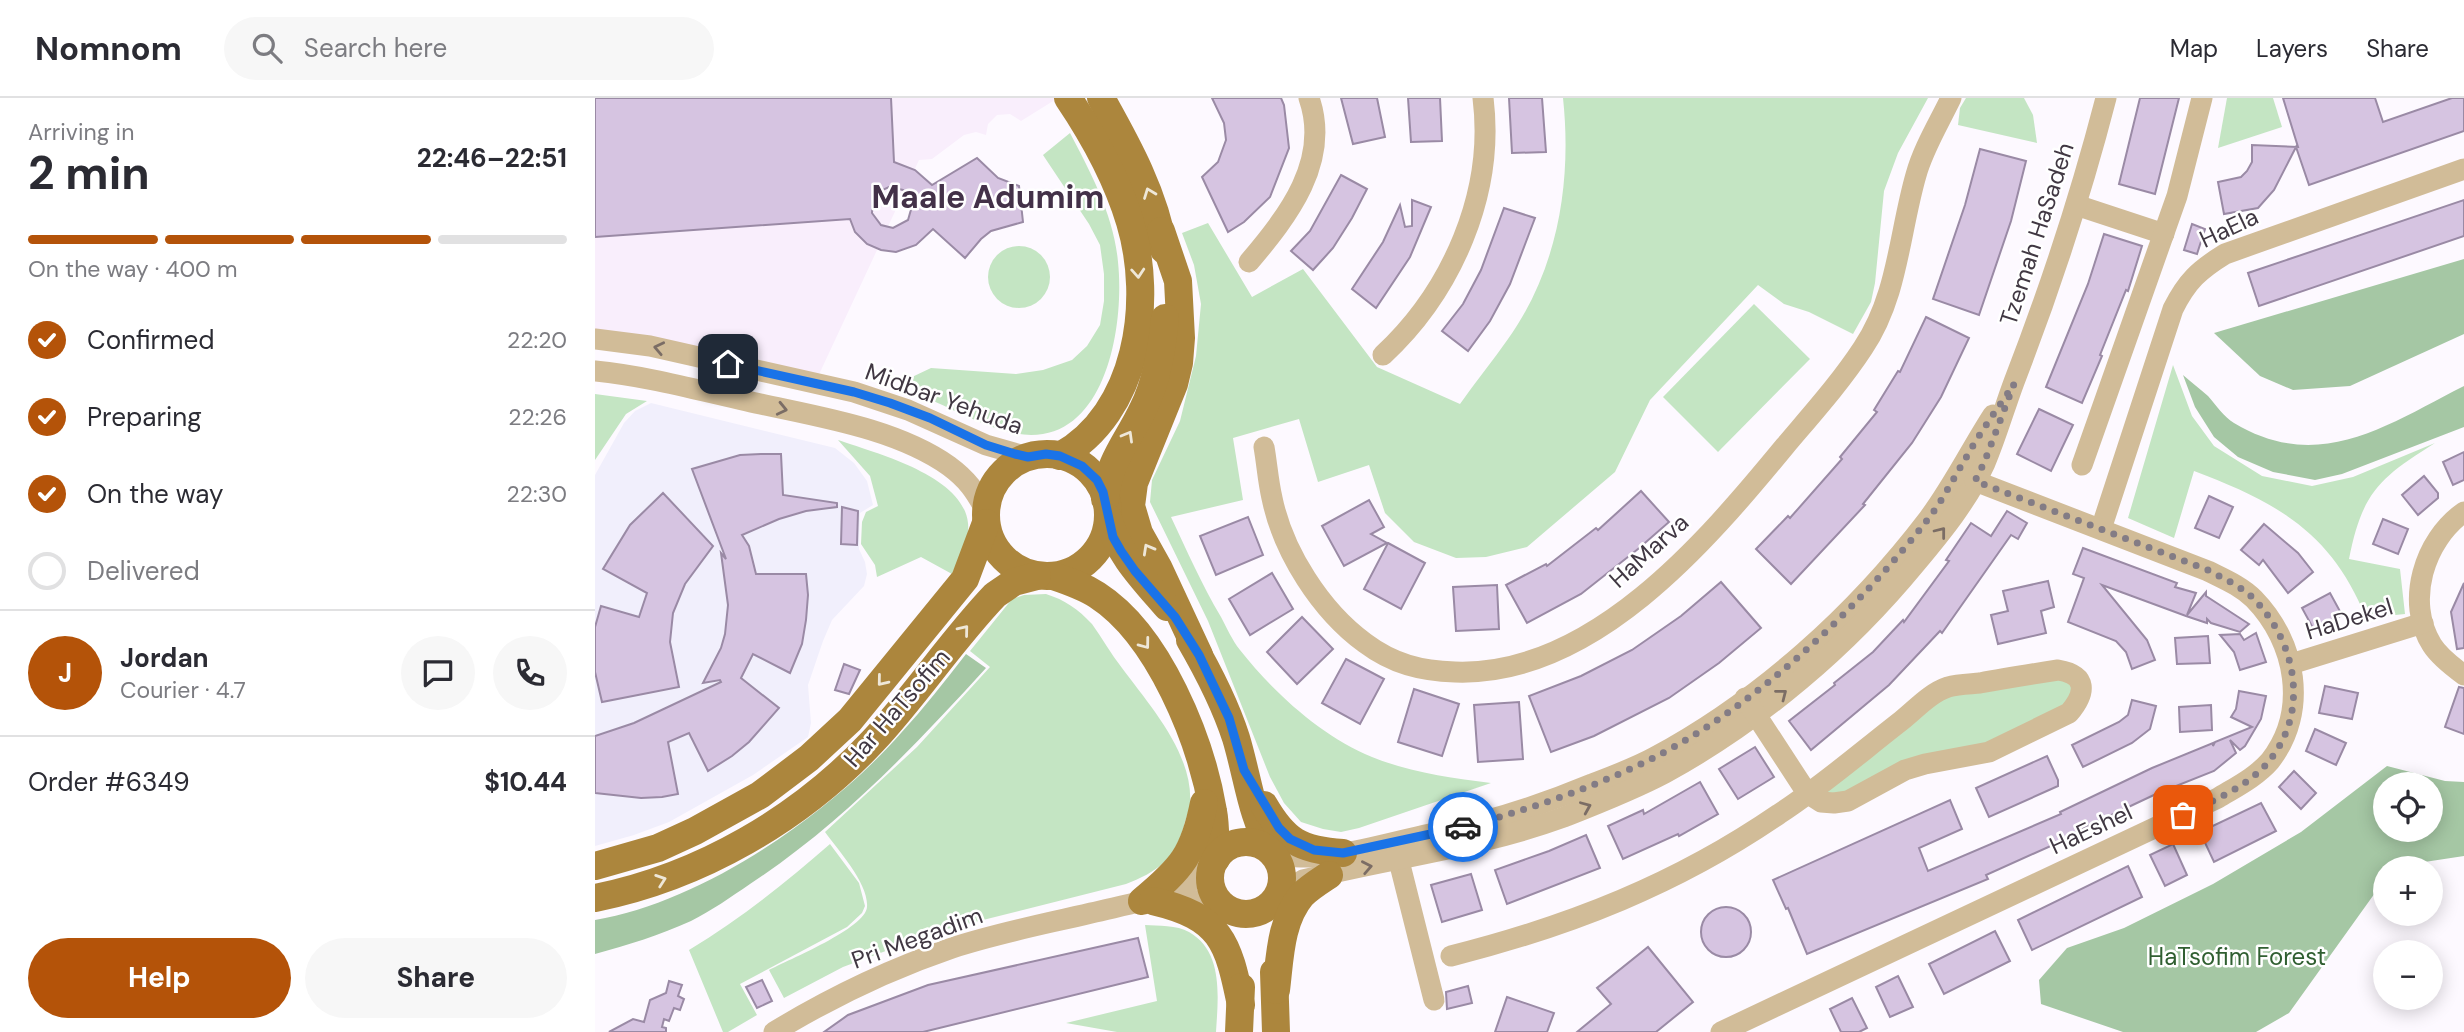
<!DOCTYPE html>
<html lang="en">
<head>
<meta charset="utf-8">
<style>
  body { margin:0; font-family:"DM Sans",sans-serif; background:#f7f7f7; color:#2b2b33; height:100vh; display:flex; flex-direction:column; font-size:26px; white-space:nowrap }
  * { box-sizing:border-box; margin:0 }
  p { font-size:23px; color:#7c7c81 }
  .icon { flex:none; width:38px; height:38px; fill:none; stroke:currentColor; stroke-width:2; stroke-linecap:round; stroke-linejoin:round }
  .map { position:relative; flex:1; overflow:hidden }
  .side { display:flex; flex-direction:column; background:#fff; width:595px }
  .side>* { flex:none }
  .buttons { position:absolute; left:1778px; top:674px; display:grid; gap:14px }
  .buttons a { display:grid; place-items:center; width:70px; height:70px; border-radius:50%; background:#fff; box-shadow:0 4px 18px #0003; font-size:35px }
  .pin { position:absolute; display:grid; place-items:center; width:60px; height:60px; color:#fff; margin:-30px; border-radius:14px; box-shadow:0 4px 10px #0006 }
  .courier { position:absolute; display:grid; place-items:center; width:70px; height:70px; margin:-35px; border:5px solid #1a73e8; border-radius:50%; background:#fff; color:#222; box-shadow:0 2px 9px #0007 }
  .headline em { font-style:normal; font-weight:700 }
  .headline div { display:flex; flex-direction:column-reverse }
  .headline { display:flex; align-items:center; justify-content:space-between; height:119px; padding:0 28px }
  h1 { font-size:46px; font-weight:700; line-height:52px }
  .bar { display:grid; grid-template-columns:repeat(4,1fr); gap:10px 7px; align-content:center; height:84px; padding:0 28px }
  .bar i { height:9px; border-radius:5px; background:#e1e1e2 }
  .bar .current { background:#b45309 }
  .bar p { grid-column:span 4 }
  .line { display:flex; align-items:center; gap:18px; padding:0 28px; border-top:2px solid #e1e1e2 }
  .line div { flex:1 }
  .round { display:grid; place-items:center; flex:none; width:74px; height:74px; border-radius:37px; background:#f7f7f7 }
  ol { padding:0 28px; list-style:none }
  li { display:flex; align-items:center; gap:21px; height:77px }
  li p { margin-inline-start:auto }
  li .icon { padding:7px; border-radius:50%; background:#b45309; color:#fff; stroke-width:4 }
  li:last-child { color:#7c7c81 }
  li i { width:38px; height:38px; border:4px solid #e1e1e2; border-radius:50% }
  .primary-button { display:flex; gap:14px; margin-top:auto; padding:14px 28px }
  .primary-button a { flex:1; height:80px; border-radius:42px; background:#b45309; color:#fff; font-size:28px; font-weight:700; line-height:80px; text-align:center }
  .primary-button a+a { background:#f7f7f7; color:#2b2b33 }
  header { display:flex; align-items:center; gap:42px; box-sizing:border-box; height:98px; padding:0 35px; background:#fff; border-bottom:2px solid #e1e1e2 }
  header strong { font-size:33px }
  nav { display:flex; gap:38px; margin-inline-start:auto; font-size:24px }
  .search { width:490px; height:63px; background:#f7f7f7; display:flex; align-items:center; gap:18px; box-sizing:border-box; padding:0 24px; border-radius:38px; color:#7c7c81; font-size:26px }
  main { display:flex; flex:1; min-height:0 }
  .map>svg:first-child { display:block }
</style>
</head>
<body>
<header>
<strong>Nomnom</strong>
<div class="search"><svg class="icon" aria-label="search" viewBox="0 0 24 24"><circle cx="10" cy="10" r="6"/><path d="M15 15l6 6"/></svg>Search here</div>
<nav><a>Map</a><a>Layers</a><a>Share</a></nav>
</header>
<main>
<section class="side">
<div class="headline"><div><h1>2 min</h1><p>Arriving in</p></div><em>22:46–22:51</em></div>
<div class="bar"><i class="current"></i><i class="current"></i><i class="current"></i><i></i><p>On the way · 400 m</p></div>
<ol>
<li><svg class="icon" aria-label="check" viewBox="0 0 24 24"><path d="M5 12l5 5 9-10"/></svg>Confirmed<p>22:20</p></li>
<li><svg class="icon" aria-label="check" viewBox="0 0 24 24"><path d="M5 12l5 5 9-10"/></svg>Preparing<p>22:26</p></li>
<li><svg class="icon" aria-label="check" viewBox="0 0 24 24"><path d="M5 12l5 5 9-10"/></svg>On the way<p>22:30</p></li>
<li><i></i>Delivered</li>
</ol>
<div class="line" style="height:126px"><b class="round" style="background:#b45309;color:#fff">J</b><div><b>Jordan</b><p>Courier · 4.7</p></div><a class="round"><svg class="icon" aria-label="chat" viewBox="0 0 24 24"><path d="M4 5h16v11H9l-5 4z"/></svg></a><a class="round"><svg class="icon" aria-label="phone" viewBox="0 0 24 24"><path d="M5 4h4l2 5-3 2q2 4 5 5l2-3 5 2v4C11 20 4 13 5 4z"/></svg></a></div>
<div class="line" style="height:91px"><div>Order #6349</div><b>$10.44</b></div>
<div class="primary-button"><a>Help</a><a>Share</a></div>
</section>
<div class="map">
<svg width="1869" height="934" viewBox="0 0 1869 934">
  <rect width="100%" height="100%" fill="#fdf9ff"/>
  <path fill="#f9eefc" d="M0,0H463L426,23L415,16L402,17L393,26L391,37L381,34L369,37L337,61L324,62L220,285L0,241Z"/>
  <path fill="#f1effc" d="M56,305L240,350L259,365L272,383L278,407L265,415L264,451L270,464L272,476L269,488L237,522L228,543L213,587L216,625L213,639L158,677L74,724L39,737L0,748V377L29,325L40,313Z"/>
  <g fill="#c4e5c3">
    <path d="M968,0H1333L1303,55L1289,93L1280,185L1276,204L1258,236L1214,214L1189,206L1163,187L1055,302L1020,374L932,449L891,459L861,460L819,444L790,415L774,367L723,384L704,321L638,340L648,402L576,419C592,453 607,487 626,519C632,530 637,542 645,552C678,594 726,638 777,659C814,674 856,680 896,685L764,730L746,734L728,731L706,724L689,705L675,679L613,523L555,404L557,382L585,323L601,258L606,206L599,167L587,135L613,125L657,199L708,171L782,269L865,306C880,284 898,263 913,241C963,171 977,84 968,0Z"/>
    <path d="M1371,0H1429L1438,17L1442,45L1363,27L1365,10Z"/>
    <path d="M1632,0H1678L1687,29L1623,50Z"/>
    <path d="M475,35C496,75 519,118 523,164C530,229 510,354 418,335C389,329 347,306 319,294L317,279L336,270L421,276L448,272L477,262L492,248L505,227L509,203V176L505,147L494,126L448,57Z"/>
    <circle cx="424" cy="179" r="31"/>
    <path d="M1159,206L1215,261L1123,354L1068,299Z"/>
    <path d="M1578,267L1597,318L1619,348L1667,378L1717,388L1758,379L1840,345C1784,380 1767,395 1754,461L1805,471L1810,516L1771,520C1737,434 1681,404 1599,373L1579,440L1533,420Z"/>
    <path d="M0,296L52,303L31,316L0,362Z"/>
    <path d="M243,342C280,355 368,377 373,425C375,443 364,460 357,476L326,459L282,479L280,467L266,446L267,424L271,414L283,408L275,378Z"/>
    <path d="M451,496C470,502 483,511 497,526C507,540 516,556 527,570C555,608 599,656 595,707C594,714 590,722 589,728C579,762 562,774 531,786L344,833L248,869L189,900L174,872C193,862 271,830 272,809C274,786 243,752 230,734L322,649L395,569L375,553L417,501L429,497Z"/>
    <path d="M1463,581L1473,582L1479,591L1469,608L1391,646L1251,695L1229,696L1340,605L1356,597Z"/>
    <path d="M235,746L264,785L270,808L267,815L252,829L145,886L162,917L133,934H128L94,852C146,821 190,785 235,746Z"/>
    <path d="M550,827C563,828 582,827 594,834C629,854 623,900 621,934H522L471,925L562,903Z"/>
  </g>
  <g fill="#a5c7a4" fill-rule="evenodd">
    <path d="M1869,161V236L1755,288L1698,292L1665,278L1619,235Z"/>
    <path d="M1588,277C1596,284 1605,291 1613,298C1621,307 1629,319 1639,325C1724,376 1792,327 1869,288V329L1747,376L1720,382L1678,374L1643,359L1619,339L1600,309Z"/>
    <path d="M371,556L391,570C319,649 245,727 155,786C136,799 116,813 96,823C65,837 33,847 0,856V822C108,804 235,716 306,635C329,610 350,583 371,556Z"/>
    <path d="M1792,668L1850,683L1869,684V758L1790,770V781L1694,915L1661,934H1528L1446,906L1444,882L1472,850L1529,830L1618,786L1706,734ZM1836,686V732H1790V686Z"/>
  </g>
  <g fill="#d6c4e1" stroke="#9a8aa5" stroke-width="2" fill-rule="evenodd">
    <path d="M0,0H296L299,64L320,72L337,87L382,60L403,80L424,88L428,124L396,133L386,141L370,160L338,131L321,147L301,154L286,152L272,146L260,134L255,121L0,139ZM294,89L308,92L313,97L317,108L313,122L298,130L286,127L277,115L278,101L283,94Z"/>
    <path d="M617,0H686L689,7L694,50L675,99L649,124L633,134L607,79L623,64L631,42L629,25Z"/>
    <path d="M746,0H782L790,39L758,46Z"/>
    <path d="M813,0H845L847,43L816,44Z"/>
    <path d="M914,0H947L951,54L917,55Z"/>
    <path d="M1545,0H1584L1560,96L1524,86Z"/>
    <path d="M1688,0H1780L1788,24L1857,0H1869V33L1714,87L1701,49L1679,92L1663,110L1629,116L1623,84L1646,79L1652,73L1657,64V47L1703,49Z"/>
    <path d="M1385,51L1431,63L1416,123L1384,217L1338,201L1370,107Z"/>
    <path d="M746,77L772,91L757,120L738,150L718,172L696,153L715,133Z"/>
    <path d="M817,102L836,109L815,159L781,210L757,191L788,144L805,107L810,129L817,128Z"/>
    <path d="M1869,102V138L1664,208L1653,175Z"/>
    <path d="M909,110L940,120L915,186L895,223L873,253L847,233L868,206L886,172Z"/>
    <path d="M1597,126L1610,131L1602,156L1589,152Z"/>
    <path d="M1509,136L1547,148L1533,193L1531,192L1505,257L1507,258L1487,305L1451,289L1493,186Z"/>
    <path d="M1331,219L1374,240L1346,299L1317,345L1268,406L1270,407L1196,486L1161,451L1193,418L1195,420L1247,361L1245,359L1282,314L1279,312L1303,273L1305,274Z"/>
    <path d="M1444,311L1478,327L1456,373L1422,356Z"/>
    <path d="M1869,354V382L1858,387L1848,364Z"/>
    <path d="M166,356H186L188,397L242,405V409L211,413L184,421L147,437L154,448L161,476H211L213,497L211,522L207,546L195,575L158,556L146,580L184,610L154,644L137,658L113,673L94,635L73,644L83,696L67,699L46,700L0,695V638L39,625L126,584L125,582L108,585L126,550L130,536L133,507L126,455L131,461L97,371L145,357Z"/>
    <path d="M1829,378L1843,395V400L1823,417L1807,397Z"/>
    <path d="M1046,393L1074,424L1043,451L986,496L932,525L911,487L951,466L952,468L1001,430L1003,432Z"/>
    <path d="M68,395L118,448L90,486L78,515L75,544L84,589L7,604L0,574V529L6,508L44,519L52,495L8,471L35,427Z"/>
    <path d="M1614,398L1638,409L1624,440L1600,430Z"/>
    <path d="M774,402L789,429L776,436L792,445L749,468L727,428Z"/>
    <path d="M247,409L263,413L262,447L246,446Z"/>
    <path d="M1412,413L1432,425L1423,441L1416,437L1347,535L1345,533L1294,587L1216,652L1194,623L1240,587L1239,585L1278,554L1308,522L1309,524L1354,463L1351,462L1376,425L1396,438Z"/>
    <path d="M653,419L668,457L621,477L605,438Z"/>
    <path d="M1788,421L1813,431L1803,456L1778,446Z"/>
    <path d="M1669,426L1703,455L1718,474L1693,495L1668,462L1664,467L1646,452Z"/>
    <path d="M793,445L830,465L806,511L769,491Z"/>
    <path d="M1488,450L1582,485L1580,489L1601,495L1592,517L1611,494V498L1654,526L1645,534L1616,525L1612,521V525L1591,518L1507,487L1552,542L1560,562L1537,571L1531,554L1521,543L1473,524L1489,480L1478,476Z"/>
    <path d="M677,475L698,511L655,537L634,501Z"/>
    <path d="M1453,483L1459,509L1446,513L1451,535L1403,546L1396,517L1413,513L1408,493Z"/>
    <path d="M1126,484L1166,530L1124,565L1074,600L999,638L956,654L934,598L986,578L1037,552L1086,518Z"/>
    <path d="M1869,485V550L1862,551L1856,514Z"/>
    <path d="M902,487L904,531L861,533L858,489Z"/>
    <path d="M1735,495L1747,517L1719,532L1707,510Z"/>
    <path d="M707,519L738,551L702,586L672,554Z"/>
    <path d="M1661,535L1671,564L1645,572L1639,554L1625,537L1645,536L1649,542Z"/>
    <path d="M1613,538L1615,565L1582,566L1580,540Z"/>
    <path d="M751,561L789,581L765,626L727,605Z"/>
    <path d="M249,566L265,572L254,596L240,592Z"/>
    <path d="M1730,588L1763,595L1757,621L1724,615Z"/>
    <path d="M1864,589L1869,590V636L1850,629Z"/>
    <path d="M819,591L864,606L847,658L803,644Z"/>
    <path d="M1644,593L1671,598L1666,621L1650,648L1645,652L1635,642L1641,655L1619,673L1561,696L1491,729L1469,741V742L1391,777L1393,781L1212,856L1193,810L1191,811L1178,782L1355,702L1367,731L1324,750L1333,773L1466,716L1465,714L1557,670L1618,645V648L1620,644L1657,629L1636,619L1641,611Z"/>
    <path d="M1537,602L1561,608L1555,631L1537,645L1488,669L1477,647L1524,624L1533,617Z"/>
    <path d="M924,604L928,661L883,664L879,607Z"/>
    <path d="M1616,607L1617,632L1585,634L1584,609Z"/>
    <path d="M1720,631L1751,645L1741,667L1711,653Z"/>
    <path d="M1160,649L1179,679L1143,701L1124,671Z"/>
    <path d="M1452,658L1463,682V688L1394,719L1381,690Z"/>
    <path d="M1699,673L1721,695L1706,711L1684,689Z"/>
    <path d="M1105,684L1123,716L1084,738L1083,736L1028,761L1013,728L1048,712L1049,716Z"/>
    <path d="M1666,705L1681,733L1619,764L1605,734Z"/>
    <path d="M991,737L1005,770L912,806L900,772L954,753Z"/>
    <path d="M1578,746L1592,777L1570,788L1555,757Z"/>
    <path d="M1533,768L1547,799L1437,852L1423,822Z"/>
    <path d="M876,776L887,812L847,824L836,787Z"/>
    <circle cx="1131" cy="834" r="25"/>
    <path d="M1400,833L1415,863L1349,896L1334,866Z"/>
    <path d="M543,840L553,879L328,934H229L253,917L333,887Z"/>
    <path d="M1053,849L1098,904L1061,934H982L1016,906L1002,890Z"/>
    <path d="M1303,878L1318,909L1295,919L1281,889Z"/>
    <path d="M167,882L177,903L162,910L151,889Z"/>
    <path d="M74,883L87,887L83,898L89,901L85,912L79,910L74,923L69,921L67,929L71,930V934H14L38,921L49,924L55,902L71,895Z"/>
    <path d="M873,888L877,905L852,911L851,894Z"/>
    <path d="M912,899L959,915L952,934H900Z"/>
    <path d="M1257,900L1272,930L1264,934H1246L1235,911Z"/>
  </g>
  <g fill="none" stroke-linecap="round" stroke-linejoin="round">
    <g stroke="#d1bc98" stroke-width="21">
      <path d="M1481,107L1569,136"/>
      <path d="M654,164C693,118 736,63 714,0"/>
      <path d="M0,241L55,248L259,294L313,312L391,347L433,359"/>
      <path d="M788,257C857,193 900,95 888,0"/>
      <path d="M0,273C51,278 102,292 152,303C217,318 299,329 354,368C373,382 380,393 391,413"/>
      <path d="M669,349C672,366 673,383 677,400C688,454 726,513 770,545C798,566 826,573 860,574C997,579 1111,444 1190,348C1217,316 1245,285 1268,250C1303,198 1304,136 1321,77C1328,51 1344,25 1356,0"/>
      <path d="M1487,367L1582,98L1607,0"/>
      <path d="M1869,414C1829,442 1810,504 1837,547C1844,558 1858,569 1869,577"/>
      <path d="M1506,431L1578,211C1592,183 1604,172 1630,156L1869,71"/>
      <path d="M1696,566L1828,525"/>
      <path d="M679,757C731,765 784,747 835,736C891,725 944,708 997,686C1018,678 1040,670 1060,659C1166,602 1261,516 1334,420C1358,388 1376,351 1398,317"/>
      <path d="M804,763L839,902"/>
      <path d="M684,796L708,782C795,760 884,750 969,719C1002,706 1038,692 1070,675C1165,623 1252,549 1321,465C1347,434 1373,402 1390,365C1401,339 1409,311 1419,284C1455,191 1486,97 1511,0"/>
      <path d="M568,802L624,803"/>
      <path d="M856,858C975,828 1082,786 1184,716C1227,688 1266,654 1306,623C1321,611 1335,595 1353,589C1363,586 1375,586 1385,585C1411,580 1437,576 1463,572C1493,577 1491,595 1474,615L1394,654L1330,666L1310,672L1253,703L1239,705L1226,704L1212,695L1150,600"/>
      <path d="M179,934C235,900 295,871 357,850C402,835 450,826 496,815C541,804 582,800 617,767"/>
      <path d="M1126,934L1623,700C1641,689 1661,679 1675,663C1714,613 1701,544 1659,501C1646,488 1629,481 1613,473L1380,383"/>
    </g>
    <g stroke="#ac863d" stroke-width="28">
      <path d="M506,0C533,48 560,97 569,152"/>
      <path d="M566,133L583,183L586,240L584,265L579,286L539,385L536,408L544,435L563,469L604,557"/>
      <circle cx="452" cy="417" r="61"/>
      <path d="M465,358C543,315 559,204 535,124C522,81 498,37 473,0"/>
      <path d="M510,401C514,361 532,345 548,311C562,283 567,251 570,220"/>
      <path d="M513,420C523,456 548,481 572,509"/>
      <path d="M458,478C473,483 488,488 502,497C564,537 606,642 618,713C621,728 620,745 621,761"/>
      <path d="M595,542C613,573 630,606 641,640C653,680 656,717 677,754"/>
      <path d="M669,707C690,743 705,752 748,755"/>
      <circle cx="651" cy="780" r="36"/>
      <path d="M0,768L63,750L100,733L165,697L214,660L255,622L370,481L391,425"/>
      <path d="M0,800C105,779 205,721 278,643C321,597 356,543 400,497L419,484L442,478"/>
      <path d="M547,803C587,770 599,756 609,705"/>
      <path d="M558,803C626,819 633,843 646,907"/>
      <path d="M679,874L681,934"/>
      <path d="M681,892C685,860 685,823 707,797C715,789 725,783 734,777"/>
      <path d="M644,934L646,889"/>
    </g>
  </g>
  <defs><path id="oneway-chevron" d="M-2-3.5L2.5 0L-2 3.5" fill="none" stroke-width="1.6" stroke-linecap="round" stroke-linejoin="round" transform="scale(1.75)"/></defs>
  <g stroke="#eee7d8">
    <use href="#oneway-chevron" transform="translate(554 95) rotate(-111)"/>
    <use href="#oneway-chevron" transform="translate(543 175) rotate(86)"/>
    <use href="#oneway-chevron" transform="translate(533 338) rotate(-60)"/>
    <use href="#oneway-chevron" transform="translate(553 451) rotate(-119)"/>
    <use href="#oneway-chevron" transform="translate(369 532) rotate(-51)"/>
    <use href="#oneway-chevron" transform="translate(550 546) rotate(53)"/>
    <use href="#oneway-chevron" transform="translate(287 583) rotate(129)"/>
    <use href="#oneway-chevron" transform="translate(66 782) rotate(-19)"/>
  </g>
  <g stroke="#7b6d65">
    <use href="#oneway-chevron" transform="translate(64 250) rotate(-168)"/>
    <use href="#oneway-chevron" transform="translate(187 311) rotate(13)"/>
    <use href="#oneway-chevron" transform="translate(1346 434) rotate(-52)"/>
    <use href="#oneway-chevron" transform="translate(1187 596) rotate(-38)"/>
    <use href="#oneway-chevron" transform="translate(991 709) rotate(-23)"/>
    <use href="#oneway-chevron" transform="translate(772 769) rotate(-11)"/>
  </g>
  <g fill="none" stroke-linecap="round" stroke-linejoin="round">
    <path stroke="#837c85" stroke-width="7" stroke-dasharray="0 12.6" d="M868,729C933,712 998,690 1058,660C1160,609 1263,511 1333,421C1348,402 1359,379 1372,358C1386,333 1403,310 1419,286L1389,365L1380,383L1613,472C1629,481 1646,488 1659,501C1701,544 1715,613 1674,663C1653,689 1617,703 1588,717"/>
    <path stroke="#1a73e8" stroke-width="9" d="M133,266L259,294L295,305L335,320L391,347L420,356L433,359L451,356L465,358L487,368L502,382L508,394L518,439L526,453L540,473L580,519L604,557L634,620L649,672L684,730L695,741L719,752L748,755L868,729"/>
  </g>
  <g text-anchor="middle" stroke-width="5" stroke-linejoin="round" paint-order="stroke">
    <g font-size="24" fill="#413843" stroke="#fff">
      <text transform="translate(1634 130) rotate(-25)" y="8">HaEla</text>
      <text transform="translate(1442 136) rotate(-72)" y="8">Tzemah HaSadeh</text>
      <text transform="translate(349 301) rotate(20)" y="8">Midbar Yehuda</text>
      <text transform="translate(1054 453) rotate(-42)" y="8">HaMarva</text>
      <text transform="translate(1754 521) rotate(-17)" y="8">HaDekel</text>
      <text transform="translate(302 610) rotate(-49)" y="8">Har HaTsofim</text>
      <text transform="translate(1496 731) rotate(-25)" y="8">HaEshel</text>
      <text transform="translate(322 840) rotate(-20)" y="8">Pri Megadim</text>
    </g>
    <g font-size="24" fill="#305f31" stroke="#fff">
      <text x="1642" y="867">HaTsofim Forest</text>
    </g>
    <g font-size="32" font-weight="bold" fill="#433148" stroke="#fff">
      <text x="393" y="110">Maale Adumim</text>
    </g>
  </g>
</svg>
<div class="buttons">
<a><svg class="icon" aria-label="locate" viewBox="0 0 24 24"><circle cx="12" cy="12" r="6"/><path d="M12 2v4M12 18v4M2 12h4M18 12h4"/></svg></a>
<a>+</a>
<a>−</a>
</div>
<div class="pin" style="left:1588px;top:717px;background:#ea580c"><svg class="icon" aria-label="bag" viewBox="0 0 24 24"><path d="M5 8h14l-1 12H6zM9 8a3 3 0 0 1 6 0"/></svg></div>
<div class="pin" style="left:133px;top:266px;background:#1f2937"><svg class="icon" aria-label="home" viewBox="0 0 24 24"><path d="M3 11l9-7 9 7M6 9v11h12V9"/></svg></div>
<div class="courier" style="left:868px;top:729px"><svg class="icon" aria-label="car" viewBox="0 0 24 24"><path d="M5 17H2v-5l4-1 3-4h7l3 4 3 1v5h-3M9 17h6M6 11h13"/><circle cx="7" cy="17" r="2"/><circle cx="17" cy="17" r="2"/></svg></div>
</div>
</main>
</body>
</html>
